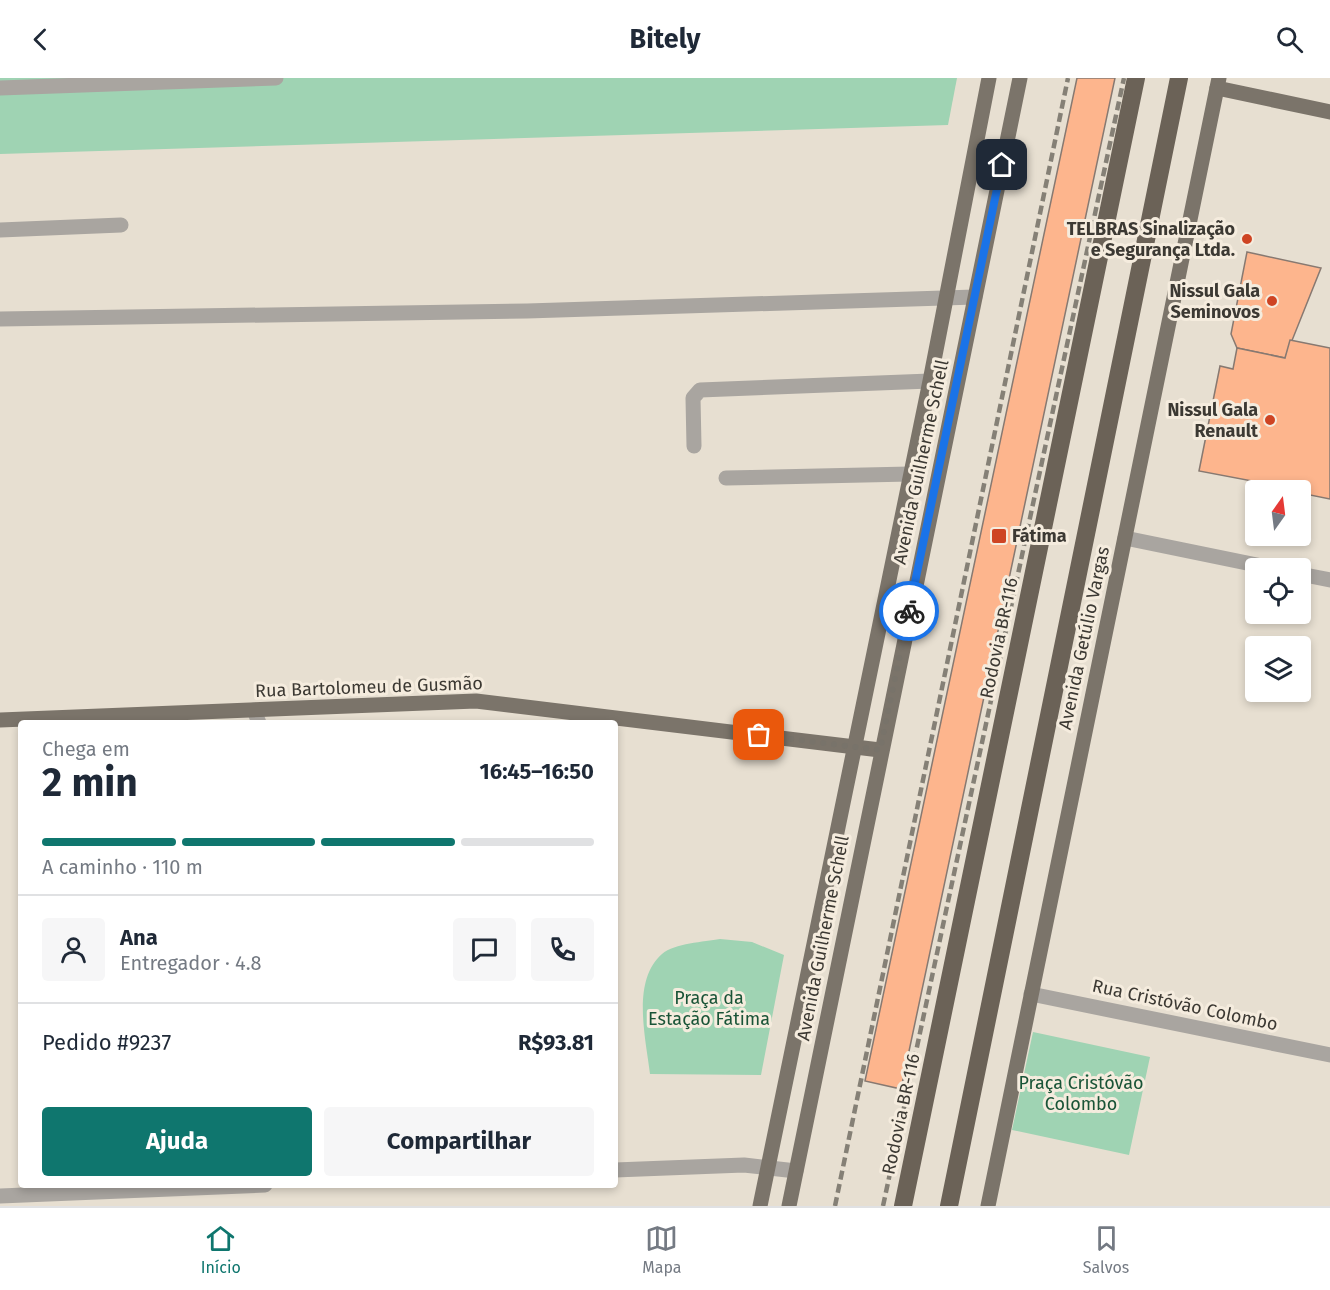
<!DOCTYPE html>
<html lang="pt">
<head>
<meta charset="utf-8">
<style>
  body { margin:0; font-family:"Fira Sans",sans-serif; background:#f6f6f7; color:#1f2937; height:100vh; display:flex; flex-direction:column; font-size:22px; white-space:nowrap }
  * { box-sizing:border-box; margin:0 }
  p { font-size:20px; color:#747a83 }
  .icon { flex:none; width:33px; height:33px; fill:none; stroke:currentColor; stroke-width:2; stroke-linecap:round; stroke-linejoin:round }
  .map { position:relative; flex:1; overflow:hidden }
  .sheet { position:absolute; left:18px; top:642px; width:600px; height:468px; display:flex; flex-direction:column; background:#fff; border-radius:6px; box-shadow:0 3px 9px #0003 }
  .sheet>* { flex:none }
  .needle { width:39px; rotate:14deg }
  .tools { position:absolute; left:1245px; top:402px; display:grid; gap:12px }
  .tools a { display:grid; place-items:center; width:66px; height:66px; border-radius:6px; background:#fff; box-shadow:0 3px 9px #0003; font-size:30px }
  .pin { position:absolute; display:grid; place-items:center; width:51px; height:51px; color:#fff; margin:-26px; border-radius:12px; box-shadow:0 3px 9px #0006 }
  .courier { position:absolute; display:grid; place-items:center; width:60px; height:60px; margin:-30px; border:4px solid #1a73e8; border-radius:50%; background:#fff; color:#222; box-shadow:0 2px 8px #0007 }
  .head em { font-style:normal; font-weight:700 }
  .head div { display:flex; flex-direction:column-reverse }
  .head { display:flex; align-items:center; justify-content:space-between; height:102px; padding:0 24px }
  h1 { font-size:39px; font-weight:700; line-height:45px }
  .bar { display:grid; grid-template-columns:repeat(4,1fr); gap:9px 6px; align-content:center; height:72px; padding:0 24px }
  .bar i { height:8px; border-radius:4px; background:#e0e1e3 }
  .bar .selected { background:#0f766e }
  .bar p { grid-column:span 4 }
  .line { display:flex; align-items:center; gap:15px; padding:0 24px; border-top:2px solid #e0e1e3 }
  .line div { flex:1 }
  .round { display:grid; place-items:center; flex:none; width:63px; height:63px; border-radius:6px; background:#f6f6f7 }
  .primary-button { display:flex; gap:12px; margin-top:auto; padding:12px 24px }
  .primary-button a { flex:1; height:69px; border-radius:6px; background:#0f766e; color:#fff; font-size:24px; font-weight:700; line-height:69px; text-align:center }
  .primary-button a+a { background:#f6f6f7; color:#1f2937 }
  header { display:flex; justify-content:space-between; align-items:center; height:78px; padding:0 24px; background:#fff; font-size:27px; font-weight:700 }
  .menu { display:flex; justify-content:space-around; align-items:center; height:84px; border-top:2px solid #e0e1e3; background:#fff; font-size:16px; color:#747a83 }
  .menu a { display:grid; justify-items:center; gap:3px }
  .menu .selected { color:#0f766e }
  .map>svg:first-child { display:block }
</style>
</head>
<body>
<header><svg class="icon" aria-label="back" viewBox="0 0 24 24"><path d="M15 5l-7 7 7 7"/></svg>Bitely<svg class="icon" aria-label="search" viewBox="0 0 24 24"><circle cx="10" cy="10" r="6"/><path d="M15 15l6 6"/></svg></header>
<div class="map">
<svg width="1330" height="1128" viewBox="0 0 1330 1128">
  <rect width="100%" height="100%" fill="#e7dfd1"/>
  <g fill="#9fd3b3">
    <path d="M0,0H957L948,47L0,76Z"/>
    <path d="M720,861L752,864L784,877L761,997L650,996C646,961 631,903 662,876C675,865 704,864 720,861Z"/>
    <path d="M1033,954L1150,979L1129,1077L1012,1052Z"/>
  </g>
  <g fill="#fdb58d" stroke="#877971" stroke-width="1.5">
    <path d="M1077,0H1115L901,1011L865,1003Z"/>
    <path d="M1247,174L1321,190L1285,280L1237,270L1231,256Z"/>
    <path d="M1290,262L1330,270V421L1300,415V412L1199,393L1220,288L1233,291L1237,270L1285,280Z"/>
  </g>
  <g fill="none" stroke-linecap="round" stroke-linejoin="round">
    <g stroke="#a9a5a0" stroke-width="15">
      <path d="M0,10L276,0"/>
      <path d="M0,152L121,147"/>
      <path d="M0,241L527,233L975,219"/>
      <path d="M694,368L693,320L700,312L930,303"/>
      <path d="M726,400L910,396"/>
      <path d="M1125,460L1271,490"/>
      <path d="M1300,496L1330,502"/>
      <path d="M254,632L259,645"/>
      <path d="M1031,916L1330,977"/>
      <path d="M615,1092L744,1087L796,1093"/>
      <path d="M0,1118L265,1107"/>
    </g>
    <g stroke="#7b746a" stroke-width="15">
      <path d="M1217,10L1330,34"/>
      <path d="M0,642L476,623L880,672"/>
      <path d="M760,1128L930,303L989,0"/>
      <path d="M789,1128L1020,0"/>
      <path d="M988,1128L1219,0"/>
    </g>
    <g stroke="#6b6257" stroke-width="18">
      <path d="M903,1128L1136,0"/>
      <path d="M949,1128L1179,0"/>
    </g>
    <g stroke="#858076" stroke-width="4.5" stroke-dasharray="9 4.5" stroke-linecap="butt">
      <path d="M835,1128L1068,0"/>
      <path d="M883,1128L1124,0"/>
    </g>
  </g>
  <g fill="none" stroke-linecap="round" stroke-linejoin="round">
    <path stroke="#78736a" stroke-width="6" stroke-dasharray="0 10.8" d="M759,657L880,672L909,533"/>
    <path stroke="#1a73e8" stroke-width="8" d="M909,533L1002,87"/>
  </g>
  <g fill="#ce4423" stroke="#f5ecde" stroke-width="2">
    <circle cx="1247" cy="161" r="6"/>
    <circle cx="1272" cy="223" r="6"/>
    <circle cx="1270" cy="342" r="6"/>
    <rect x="991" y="450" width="16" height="16" rx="3"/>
  </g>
  <g text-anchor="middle" stroke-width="6" stroke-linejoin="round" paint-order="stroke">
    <g font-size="18" font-weight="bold" fill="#3c3933" stroke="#f5ecde" text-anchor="end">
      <text x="1235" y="157">TELBRAS Sinalização<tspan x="1235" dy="21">e Segurança Ltda.</tspan></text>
      <text x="1260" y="219">Nissul Gala<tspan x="1260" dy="21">Seminovos</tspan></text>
      <text x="1258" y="338">Nissul Gala<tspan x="1258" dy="21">Renault</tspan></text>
      <text x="1012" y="464" text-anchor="start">Fátima</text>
    </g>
    <g font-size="18" fill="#3c3933" stroke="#f5ecde">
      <text transform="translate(921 384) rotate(-78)" y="6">Avenida Guilherme Schell</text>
      <text transform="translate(999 560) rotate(-78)" y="6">Rodovia BR-116</text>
      <text transform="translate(1084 560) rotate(-78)" y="6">Avenida Getúlio Vargas</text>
      <text transform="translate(369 609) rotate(-2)" y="6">Rua Bartolomeu de Gusmão</text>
      <text transform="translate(823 860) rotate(-79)" y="6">Avenida Guilherme Schell</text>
      <text transform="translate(1185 927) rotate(12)" y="6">Rua Cristóvão Colombo</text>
      <text transform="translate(901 1036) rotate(-78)" y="6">Rodovia BR-116</text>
    </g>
    <g font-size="18" fill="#195437" stroke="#f5ecde">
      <text x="709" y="926">Praça da<tspan x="709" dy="21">Estação Fátima</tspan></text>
      <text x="1081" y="1011">Praça Cristóvão<tspan x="1081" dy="21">Colombo</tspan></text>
    </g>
  </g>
</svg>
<div class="tools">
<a><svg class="needle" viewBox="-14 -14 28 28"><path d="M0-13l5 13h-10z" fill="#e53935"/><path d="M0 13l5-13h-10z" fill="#747a83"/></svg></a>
<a><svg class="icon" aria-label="locate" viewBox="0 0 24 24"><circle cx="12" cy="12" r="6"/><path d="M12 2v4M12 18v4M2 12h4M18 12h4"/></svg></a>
<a><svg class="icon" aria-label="layers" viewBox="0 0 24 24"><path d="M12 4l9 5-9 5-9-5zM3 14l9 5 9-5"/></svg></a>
</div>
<div class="pin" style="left:759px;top:657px;background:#ea580c"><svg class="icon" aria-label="bag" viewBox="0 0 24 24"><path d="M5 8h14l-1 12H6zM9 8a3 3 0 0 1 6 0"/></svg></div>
<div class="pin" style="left:1002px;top:87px;background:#1f2937"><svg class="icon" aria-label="home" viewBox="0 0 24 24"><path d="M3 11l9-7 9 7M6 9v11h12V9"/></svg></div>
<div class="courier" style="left:909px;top:533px"><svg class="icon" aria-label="bike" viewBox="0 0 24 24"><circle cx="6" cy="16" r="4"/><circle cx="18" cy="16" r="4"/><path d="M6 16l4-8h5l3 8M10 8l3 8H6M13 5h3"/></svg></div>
<section class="sheet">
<div class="head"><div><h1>2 min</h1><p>Chega em</p></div><em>16:45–16:50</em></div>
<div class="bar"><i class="selected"></i><i class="selected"></i><i class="selected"></i><i></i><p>A caminho · 110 m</p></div>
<div class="line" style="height:108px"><a class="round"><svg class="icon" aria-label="person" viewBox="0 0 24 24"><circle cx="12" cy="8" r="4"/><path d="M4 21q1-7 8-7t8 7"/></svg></a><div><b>Ana</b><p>Entregador · 4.8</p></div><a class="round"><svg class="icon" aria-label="chat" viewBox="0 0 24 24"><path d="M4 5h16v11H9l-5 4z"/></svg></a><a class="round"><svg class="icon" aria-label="phone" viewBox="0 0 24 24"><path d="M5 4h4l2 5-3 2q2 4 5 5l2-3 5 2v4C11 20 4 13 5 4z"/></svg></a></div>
<div class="line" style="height:78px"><div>Pedido #9237</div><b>R$93.81</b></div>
<div class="primary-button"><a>Ajuda</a><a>Compartilhar</a></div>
</section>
</div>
<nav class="menu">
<a class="selected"><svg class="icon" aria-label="home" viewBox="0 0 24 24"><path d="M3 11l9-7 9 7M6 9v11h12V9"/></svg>Início</a>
<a><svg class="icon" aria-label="map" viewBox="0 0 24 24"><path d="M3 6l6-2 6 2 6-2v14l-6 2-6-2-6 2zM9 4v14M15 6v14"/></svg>Mapa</a>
<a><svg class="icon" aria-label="saved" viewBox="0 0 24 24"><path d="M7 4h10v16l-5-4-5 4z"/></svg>Salvos</a>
</nav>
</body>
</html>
